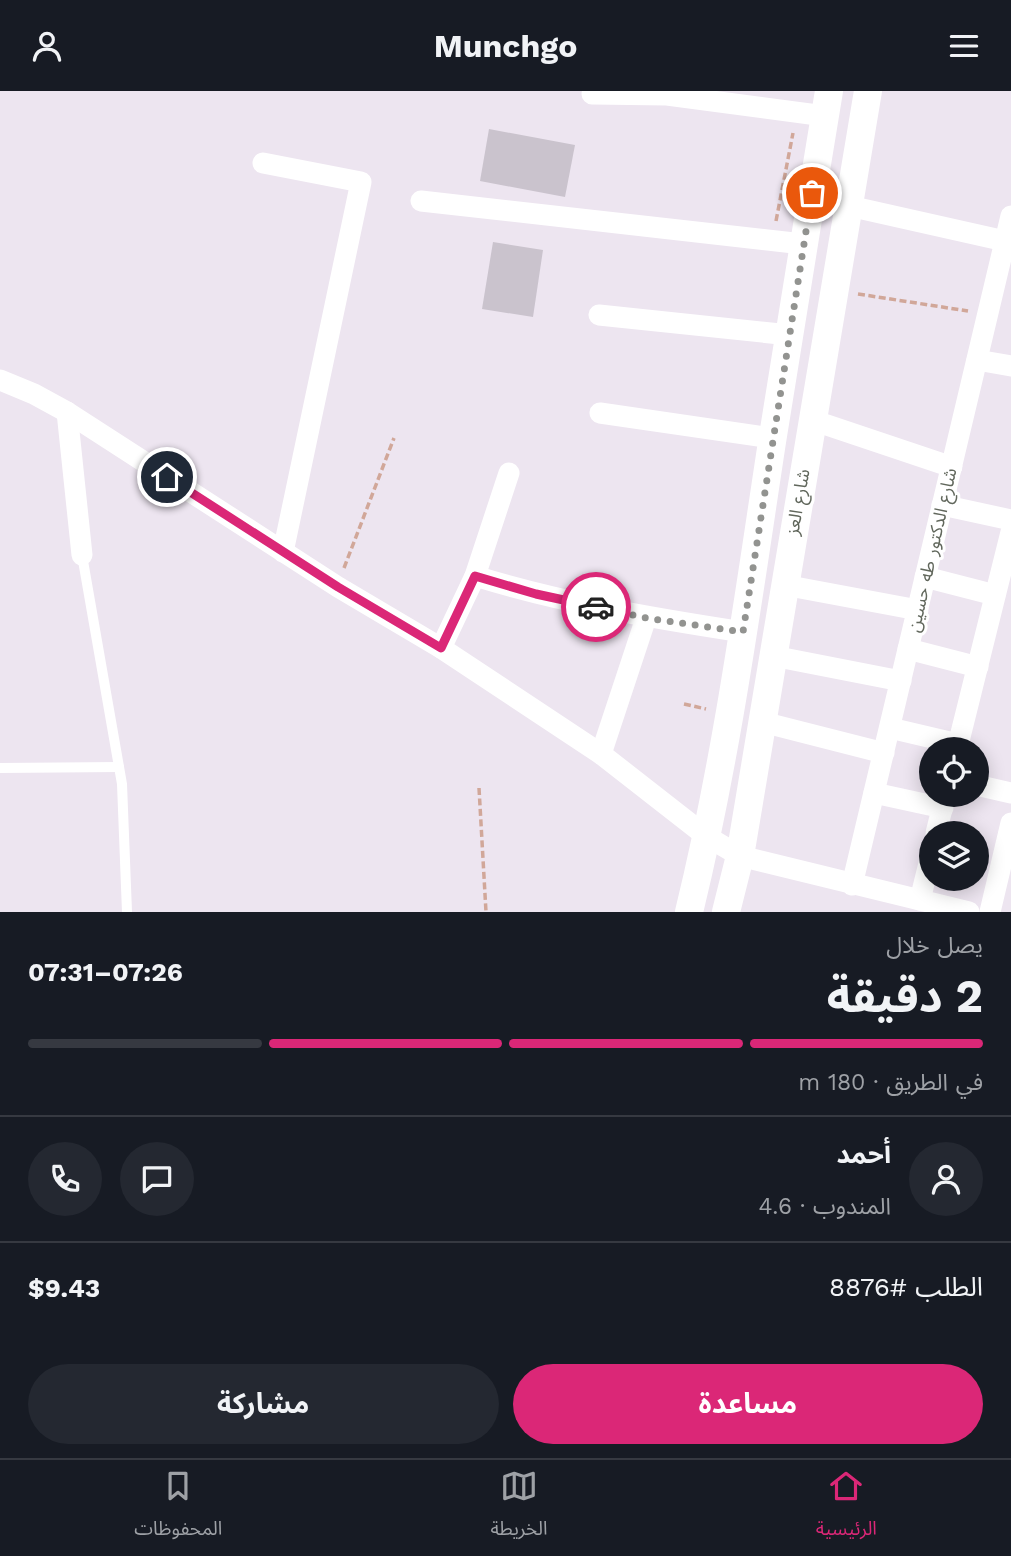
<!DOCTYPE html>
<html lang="ar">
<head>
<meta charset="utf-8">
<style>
  body { margin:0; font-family:"Work Sans","Noto Sans Arabic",sans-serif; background:#242831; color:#f1f3f6; direction:rtl; height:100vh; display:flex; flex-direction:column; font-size:26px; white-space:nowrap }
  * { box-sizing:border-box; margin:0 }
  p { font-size:23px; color:#9ea1a6 }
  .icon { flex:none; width:38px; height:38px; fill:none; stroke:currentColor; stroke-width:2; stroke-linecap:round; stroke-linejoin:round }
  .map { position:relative; height:821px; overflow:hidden; direction:ltr }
  .details { display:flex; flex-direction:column; background:#171b24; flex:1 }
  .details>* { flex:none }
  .tools { position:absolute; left:919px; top:646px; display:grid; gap:14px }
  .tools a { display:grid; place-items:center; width:70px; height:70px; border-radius:50%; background:#171b24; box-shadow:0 4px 18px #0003; font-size:35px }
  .pin { position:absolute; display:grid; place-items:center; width:60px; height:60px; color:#fff; margin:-30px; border:4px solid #fff; border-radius:50%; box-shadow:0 2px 7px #0007 }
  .courier { position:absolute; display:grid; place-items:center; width:70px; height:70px; margin:-35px; border:5px solid #db2777; border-radius:50%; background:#fff; color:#222; box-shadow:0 2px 9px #0007 }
  .summary em { font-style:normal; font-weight:700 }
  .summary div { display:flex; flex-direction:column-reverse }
  .summary { display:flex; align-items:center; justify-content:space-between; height:119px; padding:0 28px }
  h1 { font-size:46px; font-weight:700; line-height:52px }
  .bar { display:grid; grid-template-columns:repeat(4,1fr); gap:10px 7px; align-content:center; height:84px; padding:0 28px }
  .bar i { height:9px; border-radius:5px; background:#363941 }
  .bar .selected { background:#db2777 }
  .bar p { grid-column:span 4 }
  .line { display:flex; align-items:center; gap:18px; padding:0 28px; border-top:2px solid #363941 }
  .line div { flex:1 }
  .round { display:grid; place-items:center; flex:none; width:74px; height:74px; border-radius:37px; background:#242831 }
  .primary-button { display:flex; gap:14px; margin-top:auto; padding:14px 28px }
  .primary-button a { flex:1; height:80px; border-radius:42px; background:#db2777; color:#fff; font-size:28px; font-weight:700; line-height:80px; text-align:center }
  .primary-button a+a { background:#242831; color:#f1f3f6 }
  header { display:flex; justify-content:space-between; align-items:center; height:91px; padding:0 28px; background:#171b24; font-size:32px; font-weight:700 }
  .menu { display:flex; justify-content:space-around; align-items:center; height:98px; border-top:2px solid #363941; background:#171b24; font-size:19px; color:#9ea1a6 }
  .menu a { display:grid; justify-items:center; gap:4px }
  .menu .selected { color:#db2777 }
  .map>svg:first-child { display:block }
</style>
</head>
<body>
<header><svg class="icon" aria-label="menu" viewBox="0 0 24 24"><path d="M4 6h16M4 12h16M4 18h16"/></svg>Munchgo<svg class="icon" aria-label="person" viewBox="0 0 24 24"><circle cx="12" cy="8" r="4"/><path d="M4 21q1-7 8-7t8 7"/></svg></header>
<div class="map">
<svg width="1011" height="821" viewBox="0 0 1011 821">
  <rect width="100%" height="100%" fill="#ede5f0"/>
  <g fill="#cac3cd">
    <path d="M489,38L575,54L565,106L480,90Z"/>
    <path d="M493,151L543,159L533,226L482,218Z"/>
  </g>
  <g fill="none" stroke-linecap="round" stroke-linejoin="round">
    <g stroke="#d1a799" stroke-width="3.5" stroke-dasharray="7 3.5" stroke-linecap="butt">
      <path d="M776,130L793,42"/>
      <path d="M858,203L968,220"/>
      <path d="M344,477L394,347"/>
      <path d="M684,613L706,618"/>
      <path d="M479,697L486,821"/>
    </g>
    <g stroke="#fff" stroke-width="10">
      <path d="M82,464L122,693L127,821"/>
      <path d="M0,677L119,676"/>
    </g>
    <g stroke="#fff" stroke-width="21">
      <path d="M592,3L667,4L825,25"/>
      <path d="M263,72L361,91L283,461"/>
      <path d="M421,110L803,153"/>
      <path d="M849,115L1005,150"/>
      <path d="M599,224L790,244"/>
      <path d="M977,269L1011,275"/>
      <path d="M0,289L34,303L67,321L338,496L441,557L601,663L706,745L740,765L969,821"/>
      <path d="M67,321L82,464"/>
      <path d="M600,322L772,347"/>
      <path d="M812,329L952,376"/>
      <path d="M942,414L1011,429"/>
      <path d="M475,485C563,512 652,527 743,541"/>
      <path d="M925,486L995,504"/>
      <path d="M784,494L918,519"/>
      <path d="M441,557L475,485L509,382"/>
      <path d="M908,558L978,576"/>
      <path d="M773,565L901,590"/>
      <path d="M762,631L884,662"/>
      <path d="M890,637L958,653"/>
      <path d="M957,658L1011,441"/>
      <path d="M601,663L646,527"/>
      <path d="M976,694L1011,702"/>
      <path d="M874,702L943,717"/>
      <path d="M936,742L945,706"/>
      <path d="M852,794L1011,125"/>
      <path d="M920,809L931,764"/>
      <path d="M990,821L1011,732"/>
    </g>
    <g stroke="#fff" stroke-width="28">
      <path d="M689,821C727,666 748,508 772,351C790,234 810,117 829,0"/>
      <path d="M726,821L740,765L868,0"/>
    </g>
  </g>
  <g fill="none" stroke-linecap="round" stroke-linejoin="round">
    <path stroke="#929390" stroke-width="7" stroke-dasharray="0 12.6" d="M596,516L646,527L743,541L812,102"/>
    <path stroke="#db2777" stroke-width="9" d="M167,386L338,496L441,557L475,485L536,503L596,516"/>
  </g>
  <g text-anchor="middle" stroke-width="6" stroke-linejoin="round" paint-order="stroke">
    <g font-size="18" fill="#61675c" stroke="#fff">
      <text transform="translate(798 411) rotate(-80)" y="6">شارع العز</text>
      <text transform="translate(932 459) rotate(-77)" y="6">شارع الدكتور طه حسين</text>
    </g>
  </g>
</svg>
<div class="tools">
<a><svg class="icon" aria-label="locate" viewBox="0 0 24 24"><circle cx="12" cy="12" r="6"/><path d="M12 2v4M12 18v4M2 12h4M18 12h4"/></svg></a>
<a><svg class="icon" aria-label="layers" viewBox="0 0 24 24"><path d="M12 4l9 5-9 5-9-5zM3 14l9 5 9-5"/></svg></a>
</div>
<div class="pin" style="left:812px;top:102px;background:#ea580c"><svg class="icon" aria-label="bag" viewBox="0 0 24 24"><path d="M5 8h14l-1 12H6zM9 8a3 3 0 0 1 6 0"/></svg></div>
<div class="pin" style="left:167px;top:386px;background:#1f2937"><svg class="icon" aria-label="home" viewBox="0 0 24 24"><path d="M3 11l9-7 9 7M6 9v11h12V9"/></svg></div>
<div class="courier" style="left:596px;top:516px"><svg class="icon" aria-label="car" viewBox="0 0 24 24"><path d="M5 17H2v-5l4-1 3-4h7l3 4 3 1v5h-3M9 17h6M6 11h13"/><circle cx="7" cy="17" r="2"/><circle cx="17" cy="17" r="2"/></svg></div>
</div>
<section class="details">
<div class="summary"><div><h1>2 دقيقة</h1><p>يصل خلال</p></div><em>07:26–07:31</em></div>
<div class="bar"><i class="selected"></i><i class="selected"></i><i class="selected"></i><i></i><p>في الطريق · 180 m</p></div>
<div class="line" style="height:126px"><a class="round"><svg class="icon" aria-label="person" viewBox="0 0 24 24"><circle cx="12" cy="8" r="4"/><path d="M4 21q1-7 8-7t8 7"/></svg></a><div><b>أحمد</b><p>المندوب · 4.6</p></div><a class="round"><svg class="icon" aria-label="chat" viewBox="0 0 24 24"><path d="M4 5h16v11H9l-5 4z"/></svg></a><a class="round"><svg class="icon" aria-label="phone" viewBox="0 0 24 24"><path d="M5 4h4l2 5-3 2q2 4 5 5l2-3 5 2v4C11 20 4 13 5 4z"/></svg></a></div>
<div class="line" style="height:91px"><div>الطلب #8876</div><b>$9.43</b></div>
<div class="primary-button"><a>مساعدة</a><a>مشاركة</a></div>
</section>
<nav class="menu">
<a class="selected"><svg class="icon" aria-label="home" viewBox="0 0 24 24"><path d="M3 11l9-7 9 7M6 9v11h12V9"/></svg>الرئيسية</a>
<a><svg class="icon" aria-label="map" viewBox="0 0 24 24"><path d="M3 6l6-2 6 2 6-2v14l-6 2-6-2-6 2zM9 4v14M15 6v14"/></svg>الخريطة</a>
<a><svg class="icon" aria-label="saved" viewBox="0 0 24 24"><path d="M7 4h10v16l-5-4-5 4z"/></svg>المحفوظات</a>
</nav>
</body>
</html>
